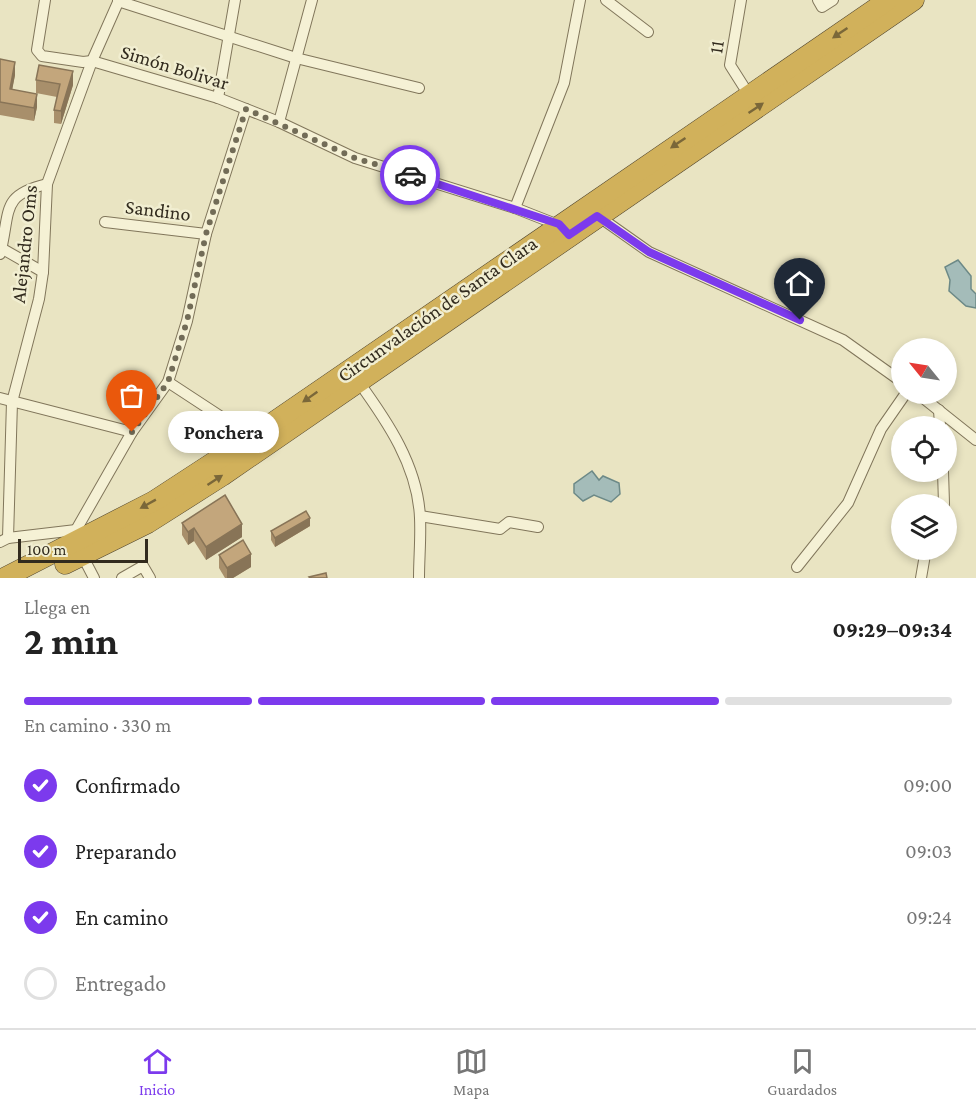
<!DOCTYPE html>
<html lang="es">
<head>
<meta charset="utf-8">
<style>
  body { margin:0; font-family:"Crimson Pro",serif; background:#f6f6f6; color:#222; height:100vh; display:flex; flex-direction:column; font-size:22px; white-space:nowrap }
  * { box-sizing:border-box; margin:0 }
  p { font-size:20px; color:#767676 }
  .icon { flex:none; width:33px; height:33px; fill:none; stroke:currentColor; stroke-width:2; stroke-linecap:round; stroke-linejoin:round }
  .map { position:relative; height:578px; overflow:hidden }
  .drawer { display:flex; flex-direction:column; background:#fff; flex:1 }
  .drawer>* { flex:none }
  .needle { width:39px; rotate:300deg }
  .fabs { position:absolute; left:891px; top:338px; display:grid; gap:12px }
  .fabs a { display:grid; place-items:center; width:66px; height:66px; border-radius:50%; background:#fff; box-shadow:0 3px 9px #0003; font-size:30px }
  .scale { position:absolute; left:18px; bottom:15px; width:130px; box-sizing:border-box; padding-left:6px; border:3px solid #322b1e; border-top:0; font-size:16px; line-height:21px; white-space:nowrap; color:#322b1e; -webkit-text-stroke:4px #f1eed1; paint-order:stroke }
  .pin { position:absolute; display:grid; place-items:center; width:51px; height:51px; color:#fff; margin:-62px -26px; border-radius:50% 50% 50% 0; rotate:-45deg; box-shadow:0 0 6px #0007 }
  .pin .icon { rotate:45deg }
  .courier { position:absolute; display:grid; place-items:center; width:60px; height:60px; margin:-30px; border:4px solid #7c3aed; border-radius:50%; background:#fff; color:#222; box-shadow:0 2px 8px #0007 }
  .bubble { position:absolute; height:42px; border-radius:21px; background:#fff; box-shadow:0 3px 9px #0003; font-size:20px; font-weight:700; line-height:42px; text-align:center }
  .headline em { font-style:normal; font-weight:700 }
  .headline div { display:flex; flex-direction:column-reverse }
  .headline { display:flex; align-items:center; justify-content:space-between; height:102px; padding:0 24px }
  h1 { font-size:39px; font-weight:700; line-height:45px }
  .bar { display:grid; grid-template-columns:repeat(4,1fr); gap:9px 6px; align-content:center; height:72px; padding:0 24px }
  .bar i { height:8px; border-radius:4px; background:#e0e0e0 }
  .bar .active { background:#7c3aed }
  .bar p { grid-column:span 4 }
  ol { padding:0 24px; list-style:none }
  li { display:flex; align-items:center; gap:18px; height:66px }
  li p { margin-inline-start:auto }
  li .icon { padding:6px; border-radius:50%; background:#7c3aed; color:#fff; stroke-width:4 }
  li:last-child { color:#767676 }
  li i { width:33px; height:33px; border:3px solid #e0e0e0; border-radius:50% }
  .tab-bar { display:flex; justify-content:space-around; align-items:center; height:84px; border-top:2px solid #e0e0e0; background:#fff; font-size:16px; color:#767676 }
  .tab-bar a { display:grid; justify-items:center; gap:3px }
  .tab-bar .active { color:#7c3aed }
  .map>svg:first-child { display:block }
</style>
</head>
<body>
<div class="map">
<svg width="976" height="578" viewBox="0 0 976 578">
  <rect width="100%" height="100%" fill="#e9e4c2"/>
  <g fill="#a4bcb9" stroke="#6c8987" stroke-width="1.5">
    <path d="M958,260L971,276V289L976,294V308L966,306L949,291L950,280L945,267Z"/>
    <path d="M592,471L599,480L603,476L619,483L620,494L611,502L594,495L583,501L574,493V484Z"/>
  </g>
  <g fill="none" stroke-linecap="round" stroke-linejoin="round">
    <g stroke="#81765b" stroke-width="12">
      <g id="street">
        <path d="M45,0L37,50L42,56L83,62L92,61L218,98L279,122L355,158L515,208L561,226"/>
        <path d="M606,0L648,32"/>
        <path d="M741,0L730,65L749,95"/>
        <path d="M818,0L822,7L833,0"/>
        <path d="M118,1L296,58L419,88"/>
        <path d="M218,98L235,0"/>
        <path d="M279,122L312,0"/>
        <path d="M515,208L564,83L580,0"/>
        <path d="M598,216L649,252L843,340L902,382"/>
        <path d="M105,222L206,234"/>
        <path d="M1,248L43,272"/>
        <path d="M0,254C11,211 0,195 47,184"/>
        <path d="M358,381C387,421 418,466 420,518C421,538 419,558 419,578"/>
        <path d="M168,382L229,422L246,441"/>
        <path d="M917,393L976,440"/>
        <path d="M0,398L132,432"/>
        <path d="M939,410L940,426"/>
        <path d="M943,471L944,504"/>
        <path d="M420,516L500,529L509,522L538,527"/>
        <path d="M8,538L12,402L39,299L43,272L47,184L92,61L119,0"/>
        <path d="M81,541L76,530L132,432L168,382L187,321L206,234L246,109"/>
        <path d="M0,542L8,538L76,530"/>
        <path d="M82,555L94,578"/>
        <path d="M797,567L848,503L881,429L906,393"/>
        <path d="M122,578L143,566L150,578"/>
        <path d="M921,578L926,549"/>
      </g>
    </g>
    <g stroke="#4f442f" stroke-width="21">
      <g id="highway">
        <path d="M65,564L148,523L222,476L914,0"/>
        <path d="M4,578L154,501L246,441L888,0"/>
      </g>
    </g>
    <use href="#street" stroke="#f5f1d5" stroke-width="10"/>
    <use href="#highway" stroke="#d1b15b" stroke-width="20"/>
  </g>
  <g fill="#a88f6b">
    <path d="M0,59L15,75L12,89L37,107L34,121L0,115Z"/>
    <path d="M36,80L73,85L61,124L54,123V110L57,97L36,93Z"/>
    <path d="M182,523L242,537L206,560L194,541L188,545L182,535Z"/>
    <path d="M310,526L275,547L271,540V531Z"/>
    <path d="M219,555L251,567L233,578H225L219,568Z"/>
  </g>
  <g fill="#887457">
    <path d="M15,62V75L10,102V89Z"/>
    <path d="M73,71V85L61,124V111Z"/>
    <path d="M37,94V107L34,121V108Z"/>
    <path d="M310,518V526L275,547V538Z"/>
    <path d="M242,524V537L206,560V547Z"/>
    <path d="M194,528V541L188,545V532Z"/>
    <path d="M251,554V567L233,578H227V568Z"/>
  </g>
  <g fill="#c3a67c" stroke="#887457" stroke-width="1.5">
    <path d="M0,59L15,62L10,89L37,94L34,108L0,102Z"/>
    <path d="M39,65L73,71L61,111L54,110L60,84L36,80Z"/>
    <path d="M225,495L242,524L206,547L194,528L188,532L182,523Z"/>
    <path d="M306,511L310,518L275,538L271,531Z"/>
    <path d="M243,540L251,554L227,568L219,555Z"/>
    <path d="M326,573L327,578H310L309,577Z"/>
  </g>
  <defs><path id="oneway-solid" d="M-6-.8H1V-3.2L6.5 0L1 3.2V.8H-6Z" transform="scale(1.5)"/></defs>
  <g fill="#7a6739">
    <use href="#oneway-solid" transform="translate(840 33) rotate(146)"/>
    <use href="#oneway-solid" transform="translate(756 108) rotate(-34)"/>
    <use href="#oneway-solid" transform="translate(678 143) rotate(146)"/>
    <use href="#oneway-solid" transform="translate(310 397) rotate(145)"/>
    <use href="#oneway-solid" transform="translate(215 480) rotate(-33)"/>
    <use href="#oneway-solid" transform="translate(148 504) rotate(151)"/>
  </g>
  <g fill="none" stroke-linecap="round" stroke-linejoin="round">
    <path stroke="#726c57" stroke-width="6" stroke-dasharray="0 10.8" d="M132,432L168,382L187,321L206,234L246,109L355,158L410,175"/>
    <path stroke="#7c3aed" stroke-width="8" d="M410,175L559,224L569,235L597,216L649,252L800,320"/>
  </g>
  <g text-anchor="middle" stroke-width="5" stroke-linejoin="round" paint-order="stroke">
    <g font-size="20" fill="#322b1e" stroke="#f1eed1">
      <text transform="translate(716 47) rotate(-82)" y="7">11</text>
      <text transform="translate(175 67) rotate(17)" y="7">Simón Bolivar</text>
      <text transform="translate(158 210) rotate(7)" y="7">Sandino</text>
      <text transform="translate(24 244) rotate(-84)" y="7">Alejandro Oms</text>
      <text transform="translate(437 309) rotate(-35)" y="7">Circunvalación de Santa Clara</text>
    </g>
  </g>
</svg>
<div class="fabs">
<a><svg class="needle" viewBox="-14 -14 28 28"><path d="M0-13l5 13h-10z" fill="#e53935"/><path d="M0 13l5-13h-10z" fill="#767676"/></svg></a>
<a><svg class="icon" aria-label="locate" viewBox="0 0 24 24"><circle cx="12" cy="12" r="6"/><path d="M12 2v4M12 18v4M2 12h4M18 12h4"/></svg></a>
<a><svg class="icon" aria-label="layers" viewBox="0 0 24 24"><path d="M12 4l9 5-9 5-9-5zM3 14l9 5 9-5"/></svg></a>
</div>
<div class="scale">100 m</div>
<div class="pin" style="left:132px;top:432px;background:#ea580c"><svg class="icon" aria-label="bag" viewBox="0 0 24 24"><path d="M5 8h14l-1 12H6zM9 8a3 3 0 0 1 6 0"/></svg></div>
<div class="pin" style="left:800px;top:320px;background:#1f2937"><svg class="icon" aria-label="home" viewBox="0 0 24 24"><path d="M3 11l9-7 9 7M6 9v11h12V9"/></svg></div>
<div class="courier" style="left:410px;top:175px"><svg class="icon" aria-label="car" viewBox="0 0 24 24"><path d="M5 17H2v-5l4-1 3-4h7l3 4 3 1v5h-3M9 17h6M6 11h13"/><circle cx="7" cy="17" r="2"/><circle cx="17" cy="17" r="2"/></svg></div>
<div class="bubble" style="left:168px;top:411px;width:111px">Ponchera</div>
</div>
<section class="drawer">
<div class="headline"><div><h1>2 min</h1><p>Llega en</p></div><em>09:29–09:34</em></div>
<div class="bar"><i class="active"></i><i class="active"></i><i class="active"></i><i></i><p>En camino · 330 m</p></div>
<ol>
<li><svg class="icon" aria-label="check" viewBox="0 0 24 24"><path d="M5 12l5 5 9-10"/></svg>Confirmado<p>09:00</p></li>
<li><svg class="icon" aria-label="check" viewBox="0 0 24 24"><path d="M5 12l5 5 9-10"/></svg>Preparando<p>09:03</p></li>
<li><svg class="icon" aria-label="check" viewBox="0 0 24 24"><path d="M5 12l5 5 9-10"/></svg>En camino<p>09:24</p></li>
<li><i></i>Entregado</li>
</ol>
</section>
<nav class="tab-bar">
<a class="active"><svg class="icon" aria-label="home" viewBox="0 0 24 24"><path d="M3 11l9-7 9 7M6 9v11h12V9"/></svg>Inicio</a>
<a><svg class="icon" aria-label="map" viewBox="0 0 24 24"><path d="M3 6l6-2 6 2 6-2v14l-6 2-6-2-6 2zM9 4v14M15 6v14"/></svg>Mapa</a>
<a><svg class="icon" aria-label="saved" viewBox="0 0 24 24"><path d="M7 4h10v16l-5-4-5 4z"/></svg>Guardados</a>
</nav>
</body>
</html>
